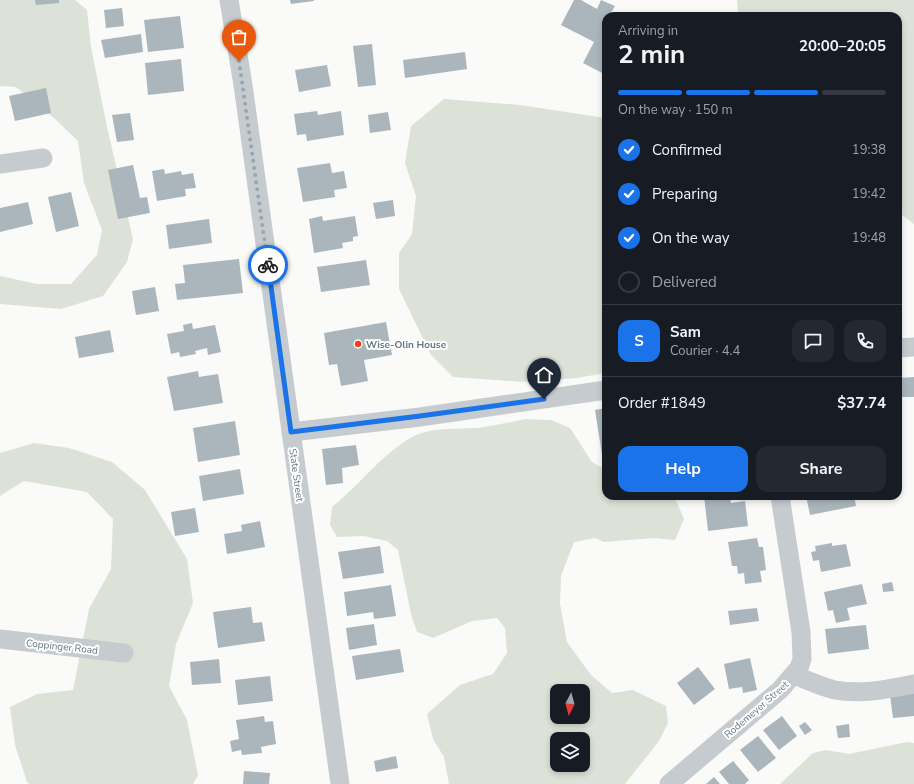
<!DOCTYPE html>
<html lang="en">
<head>
<meta charset="utf-8">
<style>
  body { margin:0; font-family:"Nunito Sans",sans-serif; background:#242831; color:#f1f3f6; height:100vh; display:flex; flex-direction:column; font-size:15px; white-space:nowrap }
  * { box-sizing:border-box; margin:0 }
  p { font-size:13px; color:#9ea1a6 }
  .icon { flex:none; width:22px; height:22px; fill:none; stroke:currentColor; stroke-width:2; stroke-linecap:round; stroke-linejoin:round }
  .map { position:relative; flex:1; overflow:hidden }
  .panel { position:absolute; left:602px; top:12px; width:300px; height:488px; display:flex; flex-direction:column; background:#171b24; border-radius:12px; box-shadow:0 2px 6px #0003 }
  .panel>* { flex:none }
  .needle { width:26px; rotate:186deg }
  .controls { position:absolute; left:550px; top:684px; display:grid; gap:8px }
  .controls a { display:grid; place-items:center; width:40px; height:40px; border-radius:8px; background:#171b24; box-shadow:0 2px 6px #0003; font-size:20px }
  .pin { position:absolute; display:grid; place-items:center; width:34px; height:34px; color:#fff; margin:-41px -17px; border-radius:50% 50% 50% 0; rotate:-45deg; box-shadow:0 0 4px #0007 }
  .pin .icon { rotate:45deg }
  .courier { position:absolute; display:grid; place-items:center; width:40px; height:40px; margin:-20px; border:3px solid #1a73e8; border-radius:50%; background:#fff; color:#222; box-shadow:0 1px 5px #0007 }
  .headline em { font-style:normal; font-weight:700 }
  .headline div { display:flex; flex-direction:column-reverse }
  .headline { display:flex; align-items:center; justify-content:space-between; height:68px; padding:0 16px }
  h1 { font-size:26px; font-weight:700; line-height:30px }
  .bar { display:grid; grid-template-columns:repeat(4,1fr); gap:6px 4px; align-content:center; height:48px; padding:0 16px }
  .bar i { height:5px; border-radius:3px; background:#363941 }
  .bar .on { background:#1a73e8 }
  .bar p { grid-column:span 4 }
  .line { display:flex; align-items:center; gap:10px; padding:0 16px; border-top:1px solid #363941 }
  .line div { flex:1 }
  .round { display:grid; place-items:center; flex:none; width:42px; height:42px; border-radius:12px; background:#242831 }
  ol { padding:0 16px; list-style:none }
  li { display:flex; align-items:center; gap:12px; height:44px }
  li p { margin-inline-start:auto }
  li .icon { padding:4px; border-radius:50%; background:#1a73e8; color:#fff; stroke-width:4 }
  li:last-child { color:#9ea1a6 }
  li i { width:22px; height:22px; border:2px solid #363941; border-radius:50% }
  .button { display:flex; gap:8px; margin-top:auto; padding:8px 16px }
  .button a { flex:1; height:46px; border-radius:12px; background:#1a73e8; color:#fff; font-size:16px; font-weight:700; line-height:46px; text-align:center }
  .button a+a { background:#242831; color:#f1f3f6 }
  .map>svg:first-child { display:block }
</style>
</head>
<body>
<div class="map">
<svg width="914" height="784" viewBox="0 0 914 784">
  <rect width="100%" height="100%" fill="#fafaf8"/>
  <g fill="#dce2d8" fill-rule="evenodd">
    <path d="M0,0H75L87,10L91,47L107,127L133,239L127,262L103,296L61,309L0,304V276L37,284H71L97,255L102,230L84,183L78,141L54,118L16,87L0,86Z"/>
    <path d="M737,0H914V224L898,212V16H738Z"/>
    <path d="M444,99L520,105L606,118V373L577,378L524,382L453,377L431,355L399,289V253L412,234L416,196L405,163L411,126Z"/>
    <path d="M525,419L551,420L570,428L592,462L606,470V496H671L675,498L684,519L675,540L654,538L604,542L595,538L574,542L561,576L560,604L567,642L591,675L612,693L633,690L666,706L668,723L659,741L625,784H449L444,757L433,739L427,714L460,685L493,674L507,653L505,628L497,618L472,621L433,638L417,632L411,614L398,550L387,541L364,536L337,537L330,525L332,507C357,487 377,460 404,442C429,424 456,431 484,427C498,425 512,422 525,419ZM557,691H583V717H557ZM557,739H583V765H557Z"/>
    <path d="M34,443L69,448L112,462L145,490L187,559L193,603L176,644L169,686L187,720L198,775L193,784H30L27,782L15,745L10,707L37,694L73,690L89,609L111,569L113,519L87,492L24,481L0,496V453Z"/>
    <path d="M907,742L914,743V784H780L813,753L826,750L849,754Z"/>
  </g>
  <g fill="#abb6bc">
    <path d="M35,0H59V3L36,5Z"/>
    <path d="M290,0H314V1L291,4Z"/>
    <path d="M574,0H581L597,9L601,0L615,6L609,16H606V75L583,63L594,42L561,25Z"/>
    <path d="M122,8L124,26L106,28L104,10Z"/>
    <path d="M180,16L184,48L148,52L144,20Z"/>
    <path d="M141,34L143,52L105,58L101,40Z"/>
    <path d="M372,44L376,85L358,87L353,46Z"/>
    <path d="M465,52L467,69L405,78L403,60Z"/>
    <path d="M181,59L184,91L148,95L145,63Z"/>
    <path d="M327,65L331,86L299,92L295,70Z"/>
    <path d="M46,88L51,113L15,121L9,96Z"/>
    <path d="M317,111L318,115L341,111L344,135L307,141L306,134L297,135L294,114Z"/>
    <path d="M388,112L391,130L370,133L368,115Z"/>
    <path d="M130,113L134,140L117,142L112,115Z"/>
    <path d="M330,163L332,173L344,171L347,188L334,190L335,197L303,202L297,168Z"/>
    <path d="M133,165L140,198L147,197L150,213L118,219L108,170Z"/>
    <path d="M164,169L165,174L181,171L182,175L193,173L196,188L185,189L186,196L157,201L152,171Z"/>
    <path d="M71,192L79,226L56,232L48,197Z"/>
    <path d="M393,200L395,216L376,219L373,203Z"/>
    <path d="M28,202L33,224L0,232V208Z"/>
    <path d="M322,216L323,221L355,216L358,236L353,237V241L342,243L343,248L314,253L309,219Z"/>
    <path d="M209,219L212,243L169,249L166,225Z"/>
    <path d="M239,259L243,293L177,300L175,284L185,283L183,265Z"/>
    <path d="M366,260L370,285L321,292L317,267Z"/>
    <path d="M155,287L159,311L136,315L132,291Z"/>
    <path d="M386,322L392,355L364,360L368,381L341,386L337,364L329,365L324,333Z"/>
    <path d="M192,323L193,329L215,325L221,352L208,355L207,348L195,351L196,354L180,357L179,352L171,354L167,334L184,331L183,325Z"/>
    <path d="M110,330L114,352L79,358L75,337Z"/>
    <path d="M198,371L199,377L218,374L223,403L174,411L167,377Z"/>
    <path d="M914,377V397H898V378Z"/>
    <path d="M606,408V461H603L595,410Z"/>
    <path d="M235,421L240,455L198,462L193,428Z"/>
    <path d="M356,445L359,465L342,468L343,483L326,485L322,449Z"/>
    <path d="M240,469L244,494L203,501L199,476Z"/>
    <path d="M704,496H730L731,503L745,501L748,526L708,531Z"/>
    <path d="M806,496H854L856,506L810,515Z"/>
    <path d="M195,508L199,532L175,536L171,512Z"/>
    <path d="M260,521L265,547L227,554L224,534L242,531L241,525Z"/>
    <path d="M757,538L759,547H763L766,570L760,571L762,582L745,584L744,573L738,574L737,566H732L728,542Z"/>
    <path d="M832,543V546L846,544L851,566L821,572L819,560L813,561L811,552L816,551L815,546Z"/>
    <path d="M380,546L384,573L343,579L338,552Z"/>
    <path d="M892,582L894,591L883,592L882,584Z"/>
    <path d="M862,584L867,604L847,608L850,620L836,623L833,610L828,611L824,592Z"/>
    <path d="M391,585L396,616L374,619L373,612L347,616L344,592Z"/>
    <path d="M251,607L253,623L262,622L265,641L218,648L213,612Z"/>
    <path d="M757,608L759,621L730,625L728,611Z"/>
    <path d="M374,624L377,645L349,650L346,628Z"/>
    <path d="M866,625L869,649L828,654L825,629Z"/>
    <path d="M400,649L404,672L356,680L352,656Z"/>
    <path d="M750,658L757,690L743,693L742,687L729,689L724,664Z"/>
    <path d="M219,659L221,683L192,685L190,662Z"/>
    <path d="M698,667L715,689L694,705L677,683Z"/>
    <path d="M270,676L273,701L238,705L235,680Z"/>
    <path d="M914,692V716L893,718L890,695Z"/>
    <path d="M264,716L265,722L273,721L276,744L261,747L262,753L242,755L241,750L232,752L230,741L239,739L236,720Z"/>
    <path d="M782,716L797,736L779,750L763,730Z"/>
    <path d="M805,722L812,730L805,735L799,726Z"/>
    <path d="M849,724L850,737L838,738L836,726Z"/>
    <path d="M758,736L776,758L758,772L740,750Z"/>
    <path d="M396,756L398,768L376,772L374,761Z"/>
    <path d="M733,761L749,780L745,784H729L719,772Z"/>
    <path d="M244,771L270,773L269,784H243Z"/>
    <path d="M714,777L720,784H706Z"/>
  </g>
  <g fill="none" stroke-linecap="round" stroke-linejoin="round">
    <g stroke="#c5cbce" stroke-width="19">
      <path d="M229,0L243,85L340,784"/>
      <path d="M0,164L43,158"/>
      <path d="M898,348L914,347"/>
      <path d="M291,432L420,417L606,390"/>
      <path d="M0,639L124,653"/>
      <path d="M794,675C807,680 821,687 835,690C862,695 888,689 914,684"/>
      <path d="M669,784L780,690L799,668L802,659L801,632L780,496"/>
    </g>
  </g>
  <g fill="none" stroke-linecap="round" stroke-linejoin="round">
    <path stroke="#98a6ad" stroke-width="4" stroke-dasharray="0 7.2" d="M239,61L268,265"/>
    <path stroke="#1a73e8" stroke-width="5" d="M268,265L291,432L420,416L544,399"/>
  </g>
  <circle fill="#f04322" stroke="#fff" stroke-width="1.5" cx="358" cy="344" r="4"/>
  <g text-anchor="middle" stroke-width="4" stroke-linejoin="round" paint-order="stroke">
    <g font-size="10" font-weight="bold" fill="#637885" stroke="#fff" text-anchor="start">
      <text x="366" y="348">Wise-Olin House</text>
    </g>
    <g font-size="10" fill="#637885" stroke="#fff">
      <text transform="translate(297 475) rotate(82)" y="4">State Street</text>
      <text transform="translate(62 646) rotate(6)" y="4">Coppinger Road</text>
      <text transform="translate(756 709) rotate(-41)" y="4">Rodemeyer Street</text>
    </g>
  </g>
</svg>
<div class="controls">
<a><svg class="needle" viewBox="-14 -14 28 28"><path d="M0-13l5 13h-10z" fill="#e53935"/><path d="M0 13l5-13h-10z" fill="#9ea1a6"/></svg></a>
<a><svg class="icon" aria-label="layers" viewBox="0 0 24 24"><path d="M12 4l9 5-9 5-9-5zM3 14l9 5 9-5"/></svg></a>
</div>
<div class="pin" style="left:239px;top:61px;background:#ea580c"><svg class="icon" aria-label="bag" viewBox="0 0 24 24"><path d="M5 8h14l-1 12H6zM9 8a3 3 0 0 1 6 0"/></svg></div>
<div class="pin" style="left:544px;top:399px;background:#1f2937"><svg class="icon" aria-label="home" viewBox="0 0 24 24"><path d="M3 11l9-7 9 7M6 9v11h12V9"/></svg></div>
<div class="courier" style="left:268px;top:265px"><svg class="icon" aria-label="bike" viewBox="0 0 24 24"><circle cx="6" cy="16" r="4"/><circle cx="18" cy="16" r="4"/><path d="M6 16l4-8h5l3 8M10 8l3 8H6M13 5h3"/></svg></div>
<section class="panel">
<div class="headline"><div><h1>2 min</h1><p>Arriving in</p></div><em>20:00–20:05</em></div>
<div class="bar"><i class="on"></i><i class="on"></i><i class="on"></i><i></i><p>On the way · 150 m</p></div>
<ol>
<li><svg class="icon" aria-label="check" viewBox="0 0 24 24"><path d="M5 12l5 5 9-10"/></svg>Confirmed<p>19:38</p></li>
<li><svg class="icon" aria-label="check" viewBox="0 0 24 24"><path d="M5 12l5 5 9-10"/></svg>Preparing<p>19:42</p></li>
<li><svg class="icon" aria-label="check" viewBox="0 0 24 24"><path d="M5 12l5 5 9-10"/></svg>On the way<p>19:48</p></li>
<li><i></i>Delivered</li>
</ol>
<div class="line" style="height:72px"><b class="round" style="background:#1a73e8;color:#fff">S</b><div><b>Sam</b><p>Courier · 4.4</p></div><a class="round"><svg class="icon" aria-label="chat" viewBox="0 0 24 24"><path d="M4 5h16v11H9l-5 4z"/></svg></a><a class="round"><svg class="icon" aria-label="phone" viewBox="0 0 24 24"><path d="M5 4h4l2 5-3 2q2 4 5 5l2-3 5 2v4C11 20 4 13 5 4z"/></svg></a></div>
<div class="line" style="height:52px"><div>Order #1849</div><b>$37.74</b></div>
<div class="button"><a>Help</a><a>Share</a></div>
</section>
</div>
</body>
</html>
